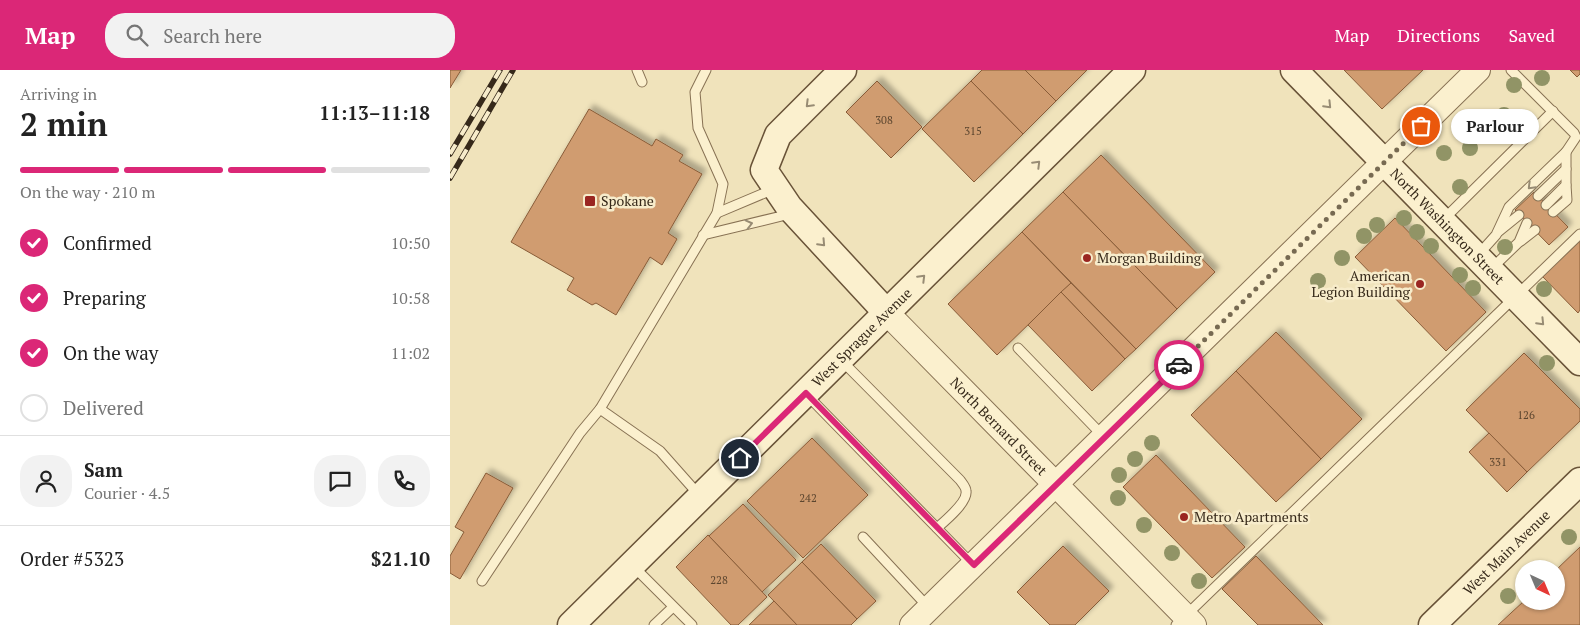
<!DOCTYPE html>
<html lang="en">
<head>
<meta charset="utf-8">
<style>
  body { margin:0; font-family:"PT Serif",serif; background:#f2f2f2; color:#222; height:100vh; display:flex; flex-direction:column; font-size:19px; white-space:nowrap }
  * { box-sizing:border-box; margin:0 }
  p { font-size:16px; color:#767676 }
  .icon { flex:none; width:28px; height:28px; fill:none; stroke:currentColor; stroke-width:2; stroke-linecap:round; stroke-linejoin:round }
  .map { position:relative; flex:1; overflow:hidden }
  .panel { display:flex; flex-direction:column; background:#fff; width:450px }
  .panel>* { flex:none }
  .needle { width:32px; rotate:136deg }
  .controls { position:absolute; left:1065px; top:490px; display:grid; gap:10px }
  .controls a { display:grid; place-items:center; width:50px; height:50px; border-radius:50%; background:#fff; box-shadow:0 1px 4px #0004; font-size:25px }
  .pin { position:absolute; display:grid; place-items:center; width:42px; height:42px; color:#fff; margin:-21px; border:2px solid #fff; border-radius:50%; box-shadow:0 1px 5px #0007 }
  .courier { position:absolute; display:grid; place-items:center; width:50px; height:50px; margin:-25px; border:4px solid #db2777; border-radius:50%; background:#fff; color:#222; box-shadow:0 1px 6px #0007 }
  .bubble { position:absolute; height:35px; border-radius:18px; background:#fff; box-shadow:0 1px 4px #0004; font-size:16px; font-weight:600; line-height:35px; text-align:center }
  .summary em { font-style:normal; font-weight:600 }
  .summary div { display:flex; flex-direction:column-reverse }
  .summary { display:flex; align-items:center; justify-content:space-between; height:85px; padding:0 20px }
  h1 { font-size:32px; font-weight:600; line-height:38px }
  .bar { display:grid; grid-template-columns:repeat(4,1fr); gap:8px 5px; align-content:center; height:60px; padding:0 20px }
  .bar i { height:6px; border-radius:4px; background:#e0e0e0 }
  .bar .on { background:#db2777 }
  .bar p { grid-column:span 4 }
  .line { display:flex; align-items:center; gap:12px; padding:0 20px; border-top:1px solid #e0e0e0 }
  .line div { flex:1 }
  .round { display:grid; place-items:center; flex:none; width:52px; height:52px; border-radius:20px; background:#f2f2f2 }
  ol { padding:0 20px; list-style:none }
  li { display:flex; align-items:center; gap:15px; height:55px }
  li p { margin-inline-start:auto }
  li .icon { padding:5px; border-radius:50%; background:#db2777; color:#fff; stroke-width:4 }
  li:last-child { color:#767676 }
  li i { width:28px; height:28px; border:2px solid #e0e0e0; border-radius:50% }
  header { display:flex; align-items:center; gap:30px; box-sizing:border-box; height:70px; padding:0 25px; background:#db2777; color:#fff }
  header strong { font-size:24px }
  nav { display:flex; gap:28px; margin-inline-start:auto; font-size:18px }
  .search { width:350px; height:45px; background:#f2f2f2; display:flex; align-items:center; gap:12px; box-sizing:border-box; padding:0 18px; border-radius:20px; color:#767676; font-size:19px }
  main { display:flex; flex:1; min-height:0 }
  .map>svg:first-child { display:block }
</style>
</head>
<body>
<header>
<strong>Map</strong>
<div class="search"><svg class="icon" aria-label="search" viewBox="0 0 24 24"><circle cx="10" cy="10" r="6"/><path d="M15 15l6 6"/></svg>Search here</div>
<nav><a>Map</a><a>Directions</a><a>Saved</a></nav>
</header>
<main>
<section class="panel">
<div class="summary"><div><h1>2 min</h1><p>Arriving in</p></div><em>11:13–11:18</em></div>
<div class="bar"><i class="on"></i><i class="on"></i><i class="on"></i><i></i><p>On the way · 210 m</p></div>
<ol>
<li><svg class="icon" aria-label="check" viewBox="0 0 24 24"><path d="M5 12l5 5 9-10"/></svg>Confirmed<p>10:50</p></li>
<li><svg class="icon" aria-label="check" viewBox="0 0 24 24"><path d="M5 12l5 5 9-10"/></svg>Preparing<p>10:58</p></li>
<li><svg class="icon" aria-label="check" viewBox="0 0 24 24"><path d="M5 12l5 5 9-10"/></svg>On the way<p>11:02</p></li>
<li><i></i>Delivered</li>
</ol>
<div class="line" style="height:90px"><a class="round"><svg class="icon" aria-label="person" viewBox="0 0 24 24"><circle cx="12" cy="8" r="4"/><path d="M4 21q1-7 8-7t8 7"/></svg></a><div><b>Sam</b><p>Courier · 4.5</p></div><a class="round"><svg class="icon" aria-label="chat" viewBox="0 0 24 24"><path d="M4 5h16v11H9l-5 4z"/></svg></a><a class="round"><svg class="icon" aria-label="phone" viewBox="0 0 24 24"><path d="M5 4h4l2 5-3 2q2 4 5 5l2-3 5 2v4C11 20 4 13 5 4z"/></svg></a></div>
<div class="line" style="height:65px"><div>Order #5323</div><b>$21.10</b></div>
</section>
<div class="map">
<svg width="1130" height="555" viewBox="0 0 1130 555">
  <defs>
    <filter id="shadow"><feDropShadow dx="4.5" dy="-4.5" stdDeviation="2.5" flood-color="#0004"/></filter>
  </defs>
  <rect width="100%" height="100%" fill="#f0e3bb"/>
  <g fill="#d09c6f" stroke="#885c39" filter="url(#shadow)">
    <path d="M0,0H11L0,18Z"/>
    <path d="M532,0H575L606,31L573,64L521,11Z"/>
    <path d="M575,0H637L606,31Z"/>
    <path d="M894,0H973L932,39Z"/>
    <path d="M1120,0H1130V4L1127,7Z"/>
    <path d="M427,11L472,57L441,88L396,42Z"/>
    <path d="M521,11L573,64L524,112L472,59Z"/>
    <path d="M139,39L202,76L206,69L233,85L229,91L252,104L218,163L227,169L212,195L200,187L166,245L146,233L142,235L117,220L124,208L61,172Z"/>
    <path d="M651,85L765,202L727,239L613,122Z"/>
    <path d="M613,122L727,239L686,279L572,162Z"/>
    <path d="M1084,122L1118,157L1099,175L1065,140Z"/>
    <path d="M945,148L1036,242L996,281L905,187Z"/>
    <path d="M572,162L621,213L547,285L498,234Z"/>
    <path d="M1130,170V240L1128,243L1092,206Z"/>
    <path d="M621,213L686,279L675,289L611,222Z"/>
    <path d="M611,222L675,289L642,321L578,255Z"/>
    <path d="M826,262L912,349L871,389L786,301Z"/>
    <path d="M1074,283L1130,339V351L1077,402L1016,340Z"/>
    <path d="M786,301L871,389L826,432L741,345Z"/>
    <path d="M1039,363L1077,402L1057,422L1019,382Z"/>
    <path d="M362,368L418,425L353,488L297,431Z"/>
    <path d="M706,385L795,477L762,508L673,417Z"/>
    <path d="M36,403L63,418L10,509L0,503V486L14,462L5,457Z"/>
    <path d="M293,434L346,490L312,522L259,466Z"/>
    <path d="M258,465L317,527L288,555H281L226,497Z"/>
    <path d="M371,474L426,531L407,549L352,492Z"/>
    <path d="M613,476L659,521L625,555H600L567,522Z"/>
    <path d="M1130,477V555H1048L1074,531H1106V500Z"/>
    <path d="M806,486L873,555H808L772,519Z"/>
    <path d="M352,492L407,549L401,555H347L318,525Z"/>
    <path d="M324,531L347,555H299Z"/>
  </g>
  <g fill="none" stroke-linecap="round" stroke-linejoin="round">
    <g stroke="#887254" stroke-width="11">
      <g id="service">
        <path d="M187,0L192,12"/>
        <path d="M1088,126L1116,99V82"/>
        <path d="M1096,135L1116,115V99"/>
        <path d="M1103,142L1117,130L1116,115"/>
        <path d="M267,143L324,119"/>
        <path d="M993,150L1103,41"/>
        <path d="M1048,162L1069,145"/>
        <path d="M253,165L340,144"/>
        <path d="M1071,171L1085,160"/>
        <path d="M1029,184L1046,165L1059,137L1116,82L1126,67L1124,63L1061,0"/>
        <path d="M1041,199L1069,172L1077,153"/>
        <path d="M568,278L653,366"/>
        <path d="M392,291L510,410C512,413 516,417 516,421C518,432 495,451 487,458"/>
        <path d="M356,324L523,495"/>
        <path d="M249,425L210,381L150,339L267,143L273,114L248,58L245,22L256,0"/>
        <path d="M413,467L479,538"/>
        <path d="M184,497L242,555"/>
        <path d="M32,511L130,363L150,339"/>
        <path d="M204,555L223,537"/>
        <path d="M726,555L1130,164"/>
      </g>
    </g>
    <g stroke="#887254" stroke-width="26">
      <g id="tertiary">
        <path id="s1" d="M437,243L744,555"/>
        <path d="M462,555L1028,0"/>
      </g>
    </g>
    <g stroke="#695338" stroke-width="29">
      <g id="secondary">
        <path d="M393,0L328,65L314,100L339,137L437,243"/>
        <path id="s2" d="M844,0L1130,292"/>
        <path id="s3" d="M121,555L682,0"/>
        <path id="s4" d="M982,555L1130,411"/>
      </g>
    </g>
    <use href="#service" stroke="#fbf0ce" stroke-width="9"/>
    <use href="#tertiary" stroke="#fbf0ce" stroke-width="24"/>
    <use href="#secondary" stroke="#fbf0ce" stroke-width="26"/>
    <g stroke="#36291a" stroke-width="5.5">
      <g id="rail">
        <path d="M0,84L50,0"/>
        <path d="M0,108L63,0"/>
      </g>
    </g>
    <use href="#rail" stroke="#f7eccb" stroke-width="4" stroke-dasharray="11" stroke-linecap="butt"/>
  </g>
  <g fill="#919466">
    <circle cx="1092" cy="8" r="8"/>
    <circle cx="1064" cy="15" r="8"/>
    <circle cx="1054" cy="45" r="8"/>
    <circle cx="1026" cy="52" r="8"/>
    <circle cx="1020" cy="78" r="8"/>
    <circle cx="994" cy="83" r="8"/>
    <circle cx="1010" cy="117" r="8"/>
    <circle cx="954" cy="148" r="8"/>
    <circle cx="927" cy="155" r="8"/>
    <circle cx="967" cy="162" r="8"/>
    <circle cx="914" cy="166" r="8"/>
    <circle cx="981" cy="176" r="8"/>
    <circle cx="1055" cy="177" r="8"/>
    <circle cx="892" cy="188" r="8"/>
    <circle cx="1010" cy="205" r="8"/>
    <circle cx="868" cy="211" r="8"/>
    <circle cx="1023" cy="218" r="8"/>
    <circle cx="1094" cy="219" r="8"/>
    <circle cx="1097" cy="293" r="8"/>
    <circle cx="702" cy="373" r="8"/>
    <circle cx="685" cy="389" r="8"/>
    <circle cx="669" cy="405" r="8"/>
    <circle cx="668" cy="428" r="8"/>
    <circle cx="694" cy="455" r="8"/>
    <circle cx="1119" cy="467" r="8"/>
    <circle cx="722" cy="483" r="8"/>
    <circle cx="749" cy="511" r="8"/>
    <circle cx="1058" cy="526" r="8"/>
  </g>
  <defs><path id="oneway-chevron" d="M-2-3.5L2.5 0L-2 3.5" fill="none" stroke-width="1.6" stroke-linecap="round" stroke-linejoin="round" transform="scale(1.25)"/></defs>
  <g stroke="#988c74">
    <use href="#oneway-chevron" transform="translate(359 34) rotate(135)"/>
    <use href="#oneway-chevron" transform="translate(878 35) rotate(46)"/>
    <use href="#oneway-chevron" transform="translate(587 94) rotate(-45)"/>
    <use href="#oneway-chevron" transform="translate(1081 116) rotate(135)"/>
    <use href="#oneway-chevron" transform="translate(299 154) rotate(-14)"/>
    <use href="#oneway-chevron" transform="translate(372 173) rotate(47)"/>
    <use href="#oneway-chevron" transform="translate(472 208) rotate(-45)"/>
    <use href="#oneway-chevron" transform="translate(1091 252) rotate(46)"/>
  </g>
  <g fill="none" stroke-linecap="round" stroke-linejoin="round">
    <path stroke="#776a52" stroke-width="5" stroke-dasharray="0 9" d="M729,295L971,56"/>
    <path stroke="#db2777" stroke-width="6" d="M290,388L356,323L524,495L729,295"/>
  </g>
  <g fill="#9a2621" stroke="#f7eccb" stroke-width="2">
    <rect x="134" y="125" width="12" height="12" rx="2.5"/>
    <circle cx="637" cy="188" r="5"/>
    <circle cx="970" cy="214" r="5"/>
    <circle cx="734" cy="447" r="5"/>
  </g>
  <g text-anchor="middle" stroke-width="5" stroke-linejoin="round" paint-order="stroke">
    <g font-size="11" fill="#5c462f">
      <text x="434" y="54">308</text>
      <text x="523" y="65">315</text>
      <text x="1076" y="349">126</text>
      <text x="1048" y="396">331</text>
      <text x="358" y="432">242</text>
      <text x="269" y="514">228</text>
    </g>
    <g font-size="14" fill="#36291a" stroke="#f7eccb" text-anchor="start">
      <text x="151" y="136">Spokane</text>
      <text x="647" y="193">Morgan Building</text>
      <text x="960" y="211" text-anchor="end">American<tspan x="960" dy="16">Legion Building</tspan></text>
      <text x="744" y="452">Metro Apartments</text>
    </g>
    <g font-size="14" fill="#36291a" stroke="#f7eccb">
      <text dy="5" stroke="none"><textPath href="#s2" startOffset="219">North Washington Street</textPath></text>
      <text dy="5" stroke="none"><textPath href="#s3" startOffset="409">West Sprague Avenue</textPath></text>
      <text dy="5" stroke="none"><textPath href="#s1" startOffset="159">North Bernard Street</textPath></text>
      <text dy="5" stroke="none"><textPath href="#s4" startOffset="104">West Main Avenue</textPath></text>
    </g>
  </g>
</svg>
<div class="controls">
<a><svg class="needle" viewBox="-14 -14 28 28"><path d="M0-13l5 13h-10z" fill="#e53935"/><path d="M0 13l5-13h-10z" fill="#767676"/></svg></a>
</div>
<div class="pin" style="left:971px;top:56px;background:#ea580c"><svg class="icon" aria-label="bag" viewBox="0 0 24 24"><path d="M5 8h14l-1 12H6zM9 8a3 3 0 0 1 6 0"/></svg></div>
<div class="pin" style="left:290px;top:388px;background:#1f2937"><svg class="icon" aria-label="home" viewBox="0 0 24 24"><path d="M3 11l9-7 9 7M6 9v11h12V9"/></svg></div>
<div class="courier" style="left:729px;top:295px"><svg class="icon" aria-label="car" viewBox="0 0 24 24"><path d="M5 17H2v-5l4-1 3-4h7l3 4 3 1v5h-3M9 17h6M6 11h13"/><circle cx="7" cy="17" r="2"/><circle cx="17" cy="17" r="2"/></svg></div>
<div class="bubble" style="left:1001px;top:39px;width:88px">Parlour</div>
</div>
</main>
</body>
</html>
